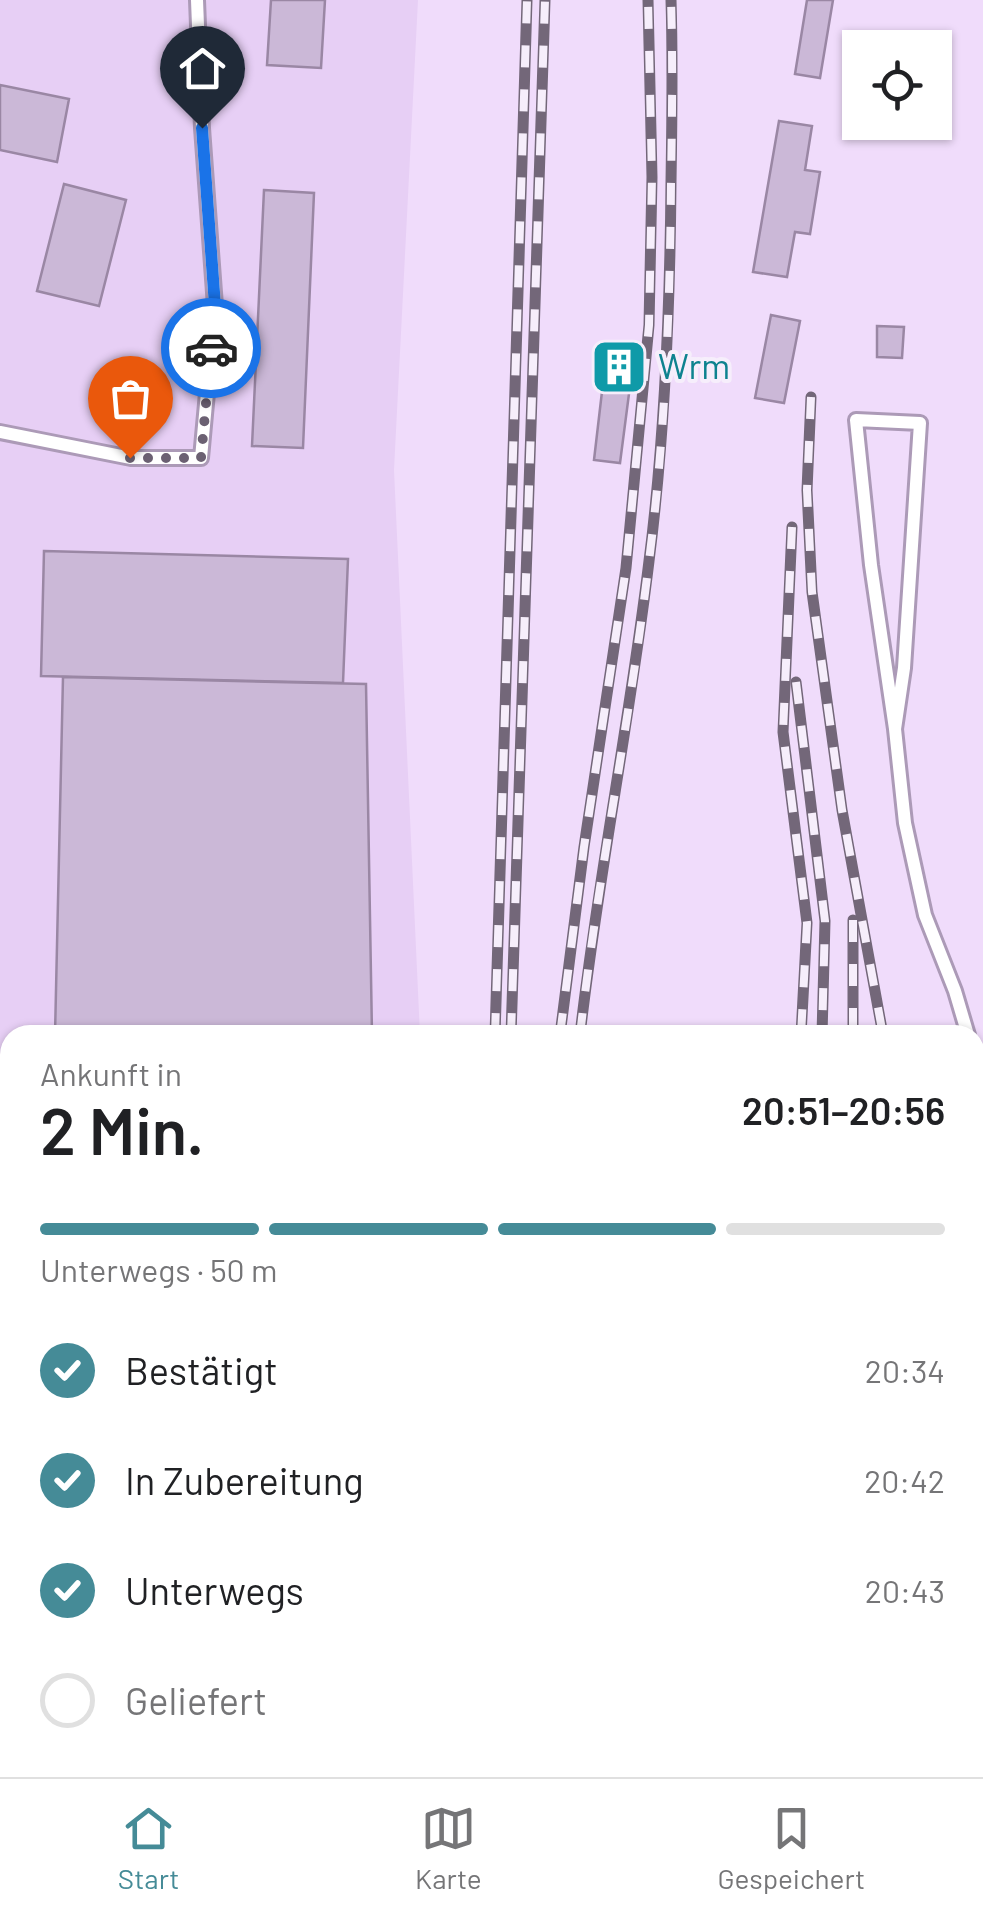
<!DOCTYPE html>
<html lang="de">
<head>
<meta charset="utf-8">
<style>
  body { margin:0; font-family:Barlow,sans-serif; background:#f2f2f2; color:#202124; height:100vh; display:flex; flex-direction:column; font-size:38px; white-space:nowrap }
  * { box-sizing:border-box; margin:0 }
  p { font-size:32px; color:#757577 }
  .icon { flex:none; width:55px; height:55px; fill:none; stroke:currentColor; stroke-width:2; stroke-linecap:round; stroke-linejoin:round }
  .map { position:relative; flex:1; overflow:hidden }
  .drawer { position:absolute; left:0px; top:1025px; width:985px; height:752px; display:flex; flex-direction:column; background:#fff; border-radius:30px 30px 0 0; box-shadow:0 2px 8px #0004 }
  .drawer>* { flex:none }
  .fabs { position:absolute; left:842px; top:30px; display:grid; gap:20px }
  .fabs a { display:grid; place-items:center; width:110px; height:110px; border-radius:0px; background:#fff; box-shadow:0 2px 8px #0004; font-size:50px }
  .pin { position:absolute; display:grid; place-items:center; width:85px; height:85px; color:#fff; margin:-102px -42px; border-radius:50% 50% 50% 0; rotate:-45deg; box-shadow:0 0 10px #0007 }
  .pin .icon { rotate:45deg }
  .courier { position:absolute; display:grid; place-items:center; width:100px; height:100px; margin:-50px; border:8px solid #1a73e8; border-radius:50%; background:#fff; color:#222; box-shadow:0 2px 12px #0007 }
  .summary em { font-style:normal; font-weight:600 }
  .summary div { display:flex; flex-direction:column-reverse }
  .summary { display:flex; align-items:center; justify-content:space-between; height:170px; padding:0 40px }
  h1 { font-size:65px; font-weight:600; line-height:75px }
  .bar { display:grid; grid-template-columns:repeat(4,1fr); gap:15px 10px; align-content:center; height:120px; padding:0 40px }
  .bar i { height:12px; border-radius:8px; background:#e0e0e0 }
  .bar .current { background:#458b97 }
  .bar p { grid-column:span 4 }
  ol { padding:0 40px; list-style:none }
  li { display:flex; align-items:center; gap:30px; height:110px }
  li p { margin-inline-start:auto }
  li .icon { padding:10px; border-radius:50%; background:#458b97; color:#fff; stroke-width:4 }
  li:last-child { color:#757577 }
  li i { width:55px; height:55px; border:5px solid #e0e0e0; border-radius:50% }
  .tab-bar { display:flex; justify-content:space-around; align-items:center; height:140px; border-top:2px solid #e0e0e0; background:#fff; font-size:28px; color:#757577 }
  .tab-bar a { display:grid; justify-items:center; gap:5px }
  .tab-bar .current { color:#458b97 }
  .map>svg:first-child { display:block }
</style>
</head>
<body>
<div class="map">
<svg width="983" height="1777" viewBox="0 0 983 1777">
  <rect width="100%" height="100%" fill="#f0dcfb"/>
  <path fill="#e7cff5" d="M0,0H418L394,470L420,1035H10V1768H420V1777H0Z"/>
  <g fill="#cbb8d7" stroke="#9a87a4" stroke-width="2.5">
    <path d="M271,0H325L321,68L267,65Z"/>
    <path d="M807,0H833L820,78L795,74Z"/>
    <path d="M0,85L69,99L57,162L0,150Z"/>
    <path d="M779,121L812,126L805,170L820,172L810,234L795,232L787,277L753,272Z"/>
    <path d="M64,184L126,200L99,306L37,291Z"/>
    <path d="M264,190L314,193L303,448L252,446Z"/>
    <path d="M771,315L800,321L784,403L755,398Z"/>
    <path d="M877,326L904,327L902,358L877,357Z"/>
    <path d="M607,349L634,352L630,386L603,383Z"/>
    <path d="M603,383L630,386L620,463L594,460Z"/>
    <path d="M44,551L348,559L343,683L41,676Z"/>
    <path d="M63,677L366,684L372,1035H55Z"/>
    <path d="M82,1768H327L326,1777H82Z"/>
  </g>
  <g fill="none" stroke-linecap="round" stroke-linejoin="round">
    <g stroke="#ac9ab7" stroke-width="18">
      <g id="service">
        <path d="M0,432L131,458H201L215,306L202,128L197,0"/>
        <path d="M895,729L904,668L920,423L856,420L871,565L895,729L905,823L925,915L955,991L968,1035"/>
        <path d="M975,1058L978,1068L975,1290"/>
        <path d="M947,1777V1768"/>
      </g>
    </g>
    <g stroke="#a091a8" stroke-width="5" stroke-dasharray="8 8" stroke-linecap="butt">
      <path d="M0,1408L10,1409"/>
      <path d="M0,1725H10"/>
      <path d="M67,1768V1777"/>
      <path d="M863,1777V1768"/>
    </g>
    <use href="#service" stroke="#fff" stroke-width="12"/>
    <g stroke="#736779" stroke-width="11">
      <g id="rail">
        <path d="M811,397L807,490L812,592L842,810L883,1035"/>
        <path d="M792,527L783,732L807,923L801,1035"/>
        <path d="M796,682L825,921L822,1035"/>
        <path d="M853,920V1035"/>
        <path d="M495,1035L527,0"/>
        <path d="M511,1035L545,0"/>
        <path d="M560,1035L584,847L626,568L649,325L652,177L648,0"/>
        <path d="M580,1035C598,876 630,720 649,561C665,436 670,309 671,182C672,121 673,61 671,0"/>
        <path d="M468,1777V1768"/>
        <path d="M484,1777V1768"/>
        <path d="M514,1777V1768"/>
        <path d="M535,1777V1768"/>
        <path d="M849,1777V1768"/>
        <path d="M873,1777V1768"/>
        <path d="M902,1777V1768"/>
      </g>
    </g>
    <use href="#rail" stroke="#f6eefb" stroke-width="8" stroke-dasharray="22" stroke-linecap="butt"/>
  </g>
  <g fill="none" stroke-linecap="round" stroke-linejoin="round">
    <path stroke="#6b6072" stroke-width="10" stroke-dasharray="0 18" d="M130,458H201L211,348"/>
    <path stroke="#1a73e8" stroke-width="12" d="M202,128L215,306L211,348"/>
  </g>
  <defs>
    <g id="building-square" transform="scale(2.875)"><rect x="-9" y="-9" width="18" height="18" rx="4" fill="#0f9aa8" stroke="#f6eefb"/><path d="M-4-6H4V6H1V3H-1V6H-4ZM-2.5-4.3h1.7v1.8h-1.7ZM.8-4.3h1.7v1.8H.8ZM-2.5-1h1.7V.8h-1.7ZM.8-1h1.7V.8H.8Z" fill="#fff"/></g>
  </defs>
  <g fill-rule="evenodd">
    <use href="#building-square" x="619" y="367"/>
  </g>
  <g text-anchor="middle" stroke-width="8" stroke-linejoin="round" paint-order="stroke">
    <g font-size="35" fill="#0d838f" stroke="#f6eefb" text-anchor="start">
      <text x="658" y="379">Wrm</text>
    </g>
  </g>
</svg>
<div class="fabs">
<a><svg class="icon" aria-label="locate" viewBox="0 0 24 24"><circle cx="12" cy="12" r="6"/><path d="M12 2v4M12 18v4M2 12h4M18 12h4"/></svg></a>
</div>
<div class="pin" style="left:130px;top:458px;background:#ea580c"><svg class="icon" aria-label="bag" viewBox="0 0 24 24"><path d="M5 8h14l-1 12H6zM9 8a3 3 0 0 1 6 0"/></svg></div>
<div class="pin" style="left:202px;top:128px;background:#1f2937"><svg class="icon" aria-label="home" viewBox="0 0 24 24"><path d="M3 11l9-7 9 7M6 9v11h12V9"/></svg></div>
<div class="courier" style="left:211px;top:348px"><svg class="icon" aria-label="car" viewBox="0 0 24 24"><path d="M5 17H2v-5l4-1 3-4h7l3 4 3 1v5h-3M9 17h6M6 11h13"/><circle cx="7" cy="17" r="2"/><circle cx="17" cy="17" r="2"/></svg></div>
<section class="drawer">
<div class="summary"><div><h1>2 Min.</h1><p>Ankunft in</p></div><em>20:51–20:56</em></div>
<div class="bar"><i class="current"></i><i class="current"></i><i class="current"></i><i></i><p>Unterwegs · 50 m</p></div>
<ol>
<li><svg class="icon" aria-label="check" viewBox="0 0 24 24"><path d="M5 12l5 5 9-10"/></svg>Bestätigt<p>20:34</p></li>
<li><svg class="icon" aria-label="check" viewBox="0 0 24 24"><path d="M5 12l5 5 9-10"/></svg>In Zubereitung<p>20:42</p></li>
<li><svg class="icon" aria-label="check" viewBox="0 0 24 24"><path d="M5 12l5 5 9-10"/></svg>Unterwegs<p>20:43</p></li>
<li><i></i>Geliefert</li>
</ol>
</section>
</div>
<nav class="tab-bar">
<a class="current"><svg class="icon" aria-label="home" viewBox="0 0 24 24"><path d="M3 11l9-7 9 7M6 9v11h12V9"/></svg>Start</a>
<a><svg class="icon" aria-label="map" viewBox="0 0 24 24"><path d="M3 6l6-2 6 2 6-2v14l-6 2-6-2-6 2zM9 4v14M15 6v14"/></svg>Karte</a>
<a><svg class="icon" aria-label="saved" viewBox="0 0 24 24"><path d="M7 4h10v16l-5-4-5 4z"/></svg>Gespeichert</a>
</nav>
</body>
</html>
